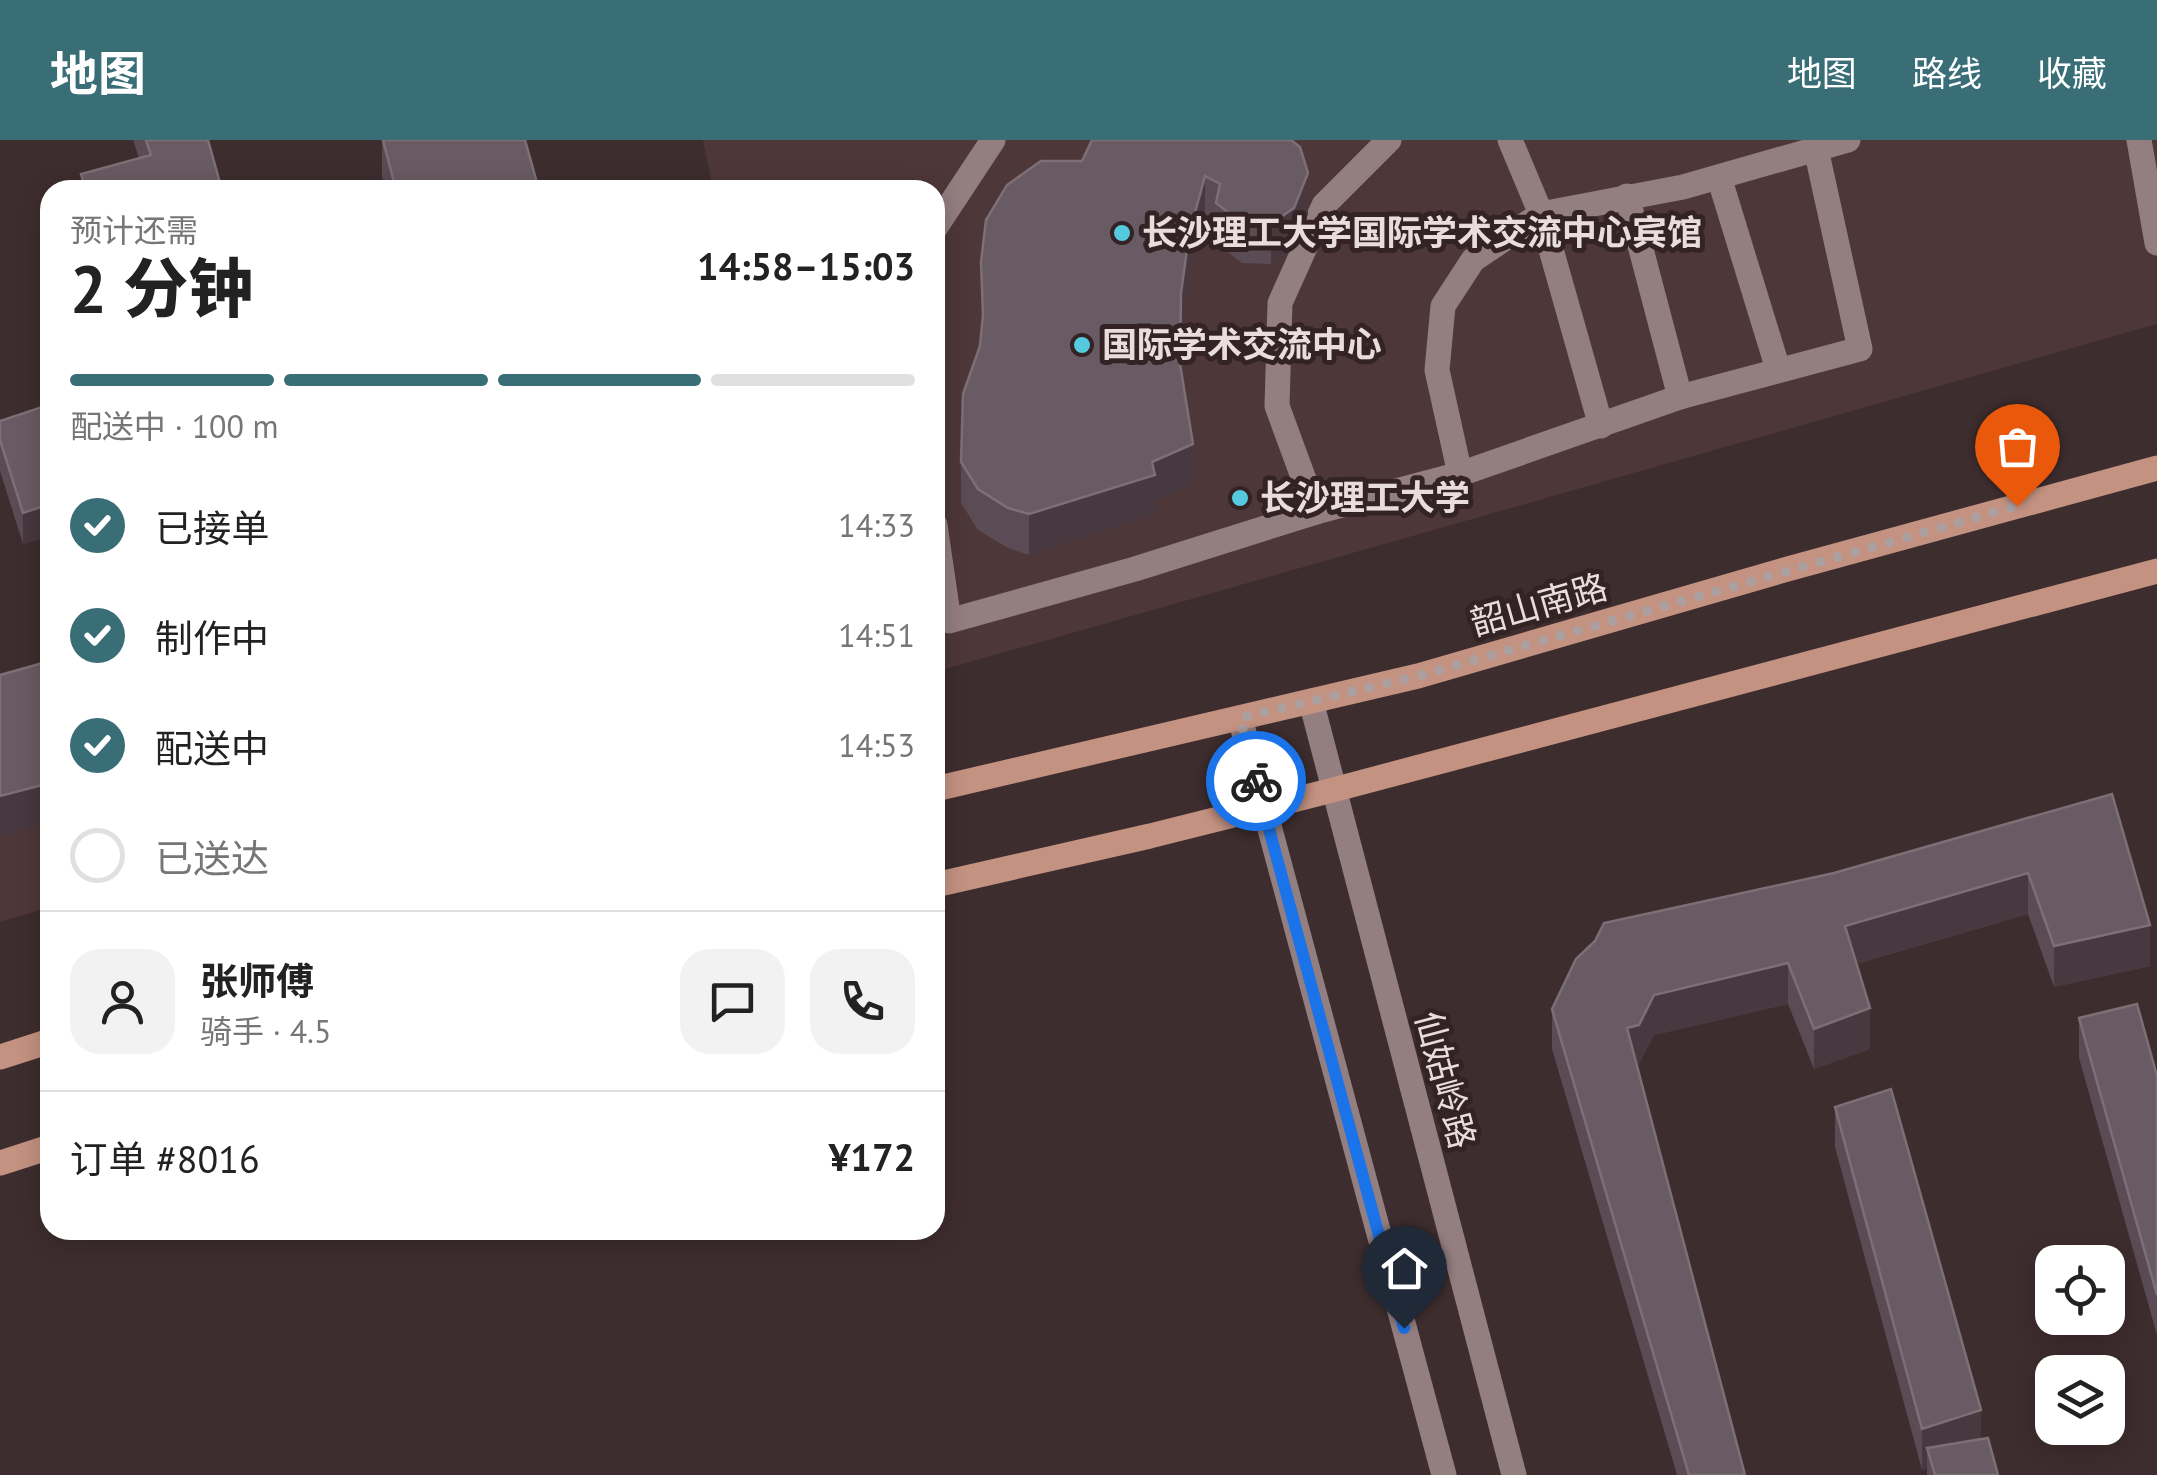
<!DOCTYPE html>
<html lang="zh">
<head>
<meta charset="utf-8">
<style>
  body { margin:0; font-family:"PT Sans","Noto Sans SC",sans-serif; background:#f2f2f2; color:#222; height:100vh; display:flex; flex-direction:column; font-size:38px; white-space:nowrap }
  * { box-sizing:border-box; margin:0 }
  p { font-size:32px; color:#767676 }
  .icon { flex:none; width:55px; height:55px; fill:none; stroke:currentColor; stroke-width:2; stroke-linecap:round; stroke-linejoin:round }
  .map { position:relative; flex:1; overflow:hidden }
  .sheet { position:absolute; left:40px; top:40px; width:905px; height:1060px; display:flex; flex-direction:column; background:#fff; border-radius:30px; box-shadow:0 5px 25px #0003 }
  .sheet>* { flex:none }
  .controls { position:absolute; left:2035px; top:1105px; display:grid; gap:20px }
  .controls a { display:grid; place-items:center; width:90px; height:90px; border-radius:20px; background:#fff; box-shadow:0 5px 25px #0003; font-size:50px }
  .pin { position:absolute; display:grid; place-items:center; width:85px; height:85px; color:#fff; margin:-102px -42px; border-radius:50% 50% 50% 0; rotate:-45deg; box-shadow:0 0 10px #0007 }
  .pin .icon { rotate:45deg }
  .courier { position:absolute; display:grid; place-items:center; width:100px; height:100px; margin:-50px; border:8px solid #1a73e8; border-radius:50%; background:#fff; color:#222; box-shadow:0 2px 12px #0007 }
  .headline em { font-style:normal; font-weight:800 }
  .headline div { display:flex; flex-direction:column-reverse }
  .headline { display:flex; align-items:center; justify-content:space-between; height:170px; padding:0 30px }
  h1 { font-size:65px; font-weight:800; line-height:75px }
  .bar { display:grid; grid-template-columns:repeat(4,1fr); gap:15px 10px; align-content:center; height:120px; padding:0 30px }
  .bar i { height:12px; border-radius:8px; background:#e0e0e0 }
  .bar .current { background:#396e77 }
  .bar p { grid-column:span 4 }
  .line { display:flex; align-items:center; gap:25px; padding:0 30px; border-top:2px solid #e0e0e0 }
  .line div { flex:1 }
  .round { display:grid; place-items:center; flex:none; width:105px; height:105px; border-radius:30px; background:#f2f2f2 }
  ol { padding:0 30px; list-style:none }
  li { display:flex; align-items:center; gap:30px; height:110px }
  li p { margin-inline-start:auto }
  li .icon { padding:10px; border-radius:50%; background:#396e77; color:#fff; stroke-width:4 }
  li:last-child { color:#767676 }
  li i { width:55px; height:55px; border:5px solid #e0e0e0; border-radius:50% }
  header { display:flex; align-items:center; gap:60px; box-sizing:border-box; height:140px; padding:0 50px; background:#396e77; color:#fff }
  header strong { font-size:48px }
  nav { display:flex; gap:55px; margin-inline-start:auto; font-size:35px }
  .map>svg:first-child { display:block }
</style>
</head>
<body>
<header>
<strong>地图</strong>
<nav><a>地图</a><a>路线</a><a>收藏</a></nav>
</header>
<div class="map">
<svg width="2157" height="1335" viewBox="0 0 2157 1335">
  <rect width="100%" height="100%" fill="#3e2d2e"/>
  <g fill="#4e3739">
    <path d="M703,0H2157V184L935,532V50H713Z"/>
    <path d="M50,521V767L0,782V533Z"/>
  </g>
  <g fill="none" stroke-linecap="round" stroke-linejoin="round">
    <g stroke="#937e80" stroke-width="25">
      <path d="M1510,0L1541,74L1683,47L1848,0"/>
      <path d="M2139,0L2157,103"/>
      <path d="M1719,37L1778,229"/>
      <path d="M1627,56L1680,257"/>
      <path d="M935,88L993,0"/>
      <path d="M1460,334L1437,230L1443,166L1473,120L1541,74L1601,286"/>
      <path d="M1316,372L1460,334L1680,257L1860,209L1816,9"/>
      <path d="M935,385L949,481L1135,429L1316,372L1277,266L1280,163L1324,65L1389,0"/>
    </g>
    <g stroke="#937e80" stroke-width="25">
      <path d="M1311,561L1514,1335"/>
      <path d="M1240,578L1444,1335"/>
    </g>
    <g stroke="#c49281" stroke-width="25">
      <path d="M935,649L1418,536L1784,430L2157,328"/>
      <path d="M935,745L1150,696L1333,650L2157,431"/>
      <path d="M0,917L50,901"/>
      <path d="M0,1023L50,1007"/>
    </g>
  </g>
  <g fill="#5a4b54">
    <path d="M133,0H208L222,50H81V34L139,18Z"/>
    <path d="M382,0H525L539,50H385L382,36Z"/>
    <path d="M1291,0L1308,74L1294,109L1271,124L1242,123L1216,103V82L1205,77L1189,136L1181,193L1180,228L1193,345L1155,361V375L1029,415L1008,408L978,390L961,363V322L982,186L981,122L1082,21Z"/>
    <path d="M0,281L50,291V396L23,404L0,331Z"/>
    <path d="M2112,654L2150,826L2054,847L2028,774L1856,824L1870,909L1814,929L1788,864L1654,895L1637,926L1745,1335H1677L1552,909V869L1834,733Z"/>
    <path d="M2079,878L2157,936V1195L2079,918Z"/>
    <path d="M1835,967L1981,1299L1998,1335H1927V1328L1922,1330L1835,1007Z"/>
  </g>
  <g fill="#48383f">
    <path d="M1308,33V74L1294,109L1271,124V84Z"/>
    <path d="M1205,36V77L1189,136L1181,193V153L1189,95Z"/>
    <path d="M1193,304V345L1155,361V375L1029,415V374Z"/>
    <path d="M50,364V396L23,404V373Z"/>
    <path d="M50,643V683L0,697V656Z"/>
    <path d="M2028,733V774L1845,827V786Z"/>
    <path d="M2150,785V826L2054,847V806Z"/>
    <path d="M1788,823V864L1654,895L1639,925L1627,929V888L1654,855Z"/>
    <path d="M1870,868V909L1814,929V889Z"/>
    <path d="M1981,1270V1311L1927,1308V1328L1922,1330V1289Z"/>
  </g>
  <g fill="#695b63" stroke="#7d6f76" stroke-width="2.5">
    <path d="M146,0H208L222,50H86L81,34L151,15Z"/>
    <path d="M383,0H525L539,50H396Z"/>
    <path d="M1092,0H1291L1300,7L1308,33L1294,68L1271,84L1242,83L1216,63L1220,44L1205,36L1189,95L1181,153L1180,224L1193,304L1152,322L1155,335L1029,374L1008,368L978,349L961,322L963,254L980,206L983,175L981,122L986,80L1007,45L1041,21H1082Z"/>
    <path d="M42,267L50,291V364L23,373L0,300V281Z"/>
    <path d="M50,521V643L0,656V535Z"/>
    <path d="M2112,654L2150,785L2054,806L2028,733L1845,786L1870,868L1814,889L1788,823L1654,855L1639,885L1627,888L1745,1335H1689L1552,869L1576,819L1595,801L1604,783L1834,733Z"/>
    <path d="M2137,864L2157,936V1155L2079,878Z"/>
    <path d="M1891,949L1981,1270L1922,1289L1835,967Z"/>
    <path d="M1988,1298L1998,1335H1935L1927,1308Z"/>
  </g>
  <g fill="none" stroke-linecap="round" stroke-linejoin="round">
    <path stroke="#ac9fa0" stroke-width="10" stroke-dasharray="0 18" d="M1256,641L1240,578L1418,536L2017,366"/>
    <path stroke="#1a73e8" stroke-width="12" d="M1256,641L1404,1188"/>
  </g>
  <g fill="#55cadf" stroke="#332324" stroke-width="4">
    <circle cx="1122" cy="93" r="10"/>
    <circle cx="1082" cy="205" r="10"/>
    <circle cx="1240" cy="358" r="10"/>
  </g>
  <g text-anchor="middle" stroke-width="10" stroke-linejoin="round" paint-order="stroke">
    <g font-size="35" font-weight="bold" fill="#e8dcdd" stroke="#332324" text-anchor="start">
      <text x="1142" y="105">长沙理工大学国际学术交流中心宾馆</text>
      <text x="1102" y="217">国际学术交流中心</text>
      <text x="1260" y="370">长沙理工大学</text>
    </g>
    <g font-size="35" fill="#e8dcdd" stroke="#332324">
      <text transform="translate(1539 465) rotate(-16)" y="12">韶山南路</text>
      <text transform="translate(1445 940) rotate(75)" y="12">仙姑岭路</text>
    </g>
  </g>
</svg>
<div class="controls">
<a><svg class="icon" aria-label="locate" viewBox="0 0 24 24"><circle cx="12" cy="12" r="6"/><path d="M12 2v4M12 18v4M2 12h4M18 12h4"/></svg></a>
<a><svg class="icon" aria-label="layers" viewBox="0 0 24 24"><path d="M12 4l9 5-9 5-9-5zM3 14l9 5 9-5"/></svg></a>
</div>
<div class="pin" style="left:2017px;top:366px;background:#ea580c"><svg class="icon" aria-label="bag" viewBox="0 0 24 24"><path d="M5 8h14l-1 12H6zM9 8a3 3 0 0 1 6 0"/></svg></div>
<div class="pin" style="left:1404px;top:1188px;background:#1f2937"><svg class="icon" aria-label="home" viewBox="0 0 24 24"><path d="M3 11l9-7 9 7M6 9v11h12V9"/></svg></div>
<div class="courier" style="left:1256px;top:641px"><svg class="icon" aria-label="bike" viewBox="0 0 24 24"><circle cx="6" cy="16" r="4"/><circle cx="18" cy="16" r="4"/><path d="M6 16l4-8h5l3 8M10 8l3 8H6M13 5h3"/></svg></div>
<section class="sheet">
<div class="headline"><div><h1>2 分钟</h1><p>预计还需</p></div><em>14:58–15:03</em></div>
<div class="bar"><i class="current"></i><i class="current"></i><i class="current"></i><i></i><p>配送中 · 100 m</p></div>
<ol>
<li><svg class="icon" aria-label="check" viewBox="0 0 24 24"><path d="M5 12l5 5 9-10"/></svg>已接单<p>14:33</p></li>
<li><svg class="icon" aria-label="check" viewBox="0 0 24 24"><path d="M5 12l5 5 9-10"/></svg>制作中<p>14:51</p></li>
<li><svg class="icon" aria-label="check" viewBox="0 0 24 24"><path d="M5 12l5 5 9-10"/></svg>配送中<p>14:53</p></li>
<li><i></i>已送达</li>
</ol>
<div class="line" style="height:180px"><a class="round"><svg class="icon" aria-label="person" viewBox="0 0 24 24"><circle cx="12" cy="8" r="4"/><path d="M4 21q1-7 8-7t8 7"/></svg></a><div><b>张师傅</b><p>骑手 · 4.5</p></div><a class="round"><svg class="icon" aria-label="chat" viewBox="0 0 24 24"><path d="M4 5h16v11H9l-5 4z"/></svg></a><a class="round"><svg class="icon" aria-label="phone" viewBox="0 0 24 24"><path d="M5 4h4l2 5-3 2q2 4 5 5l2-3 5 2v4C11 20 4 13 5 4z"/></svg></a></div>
<div class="line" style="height:130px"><div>订单 #8016</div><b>¥172</b></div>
</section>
</div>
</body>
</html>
